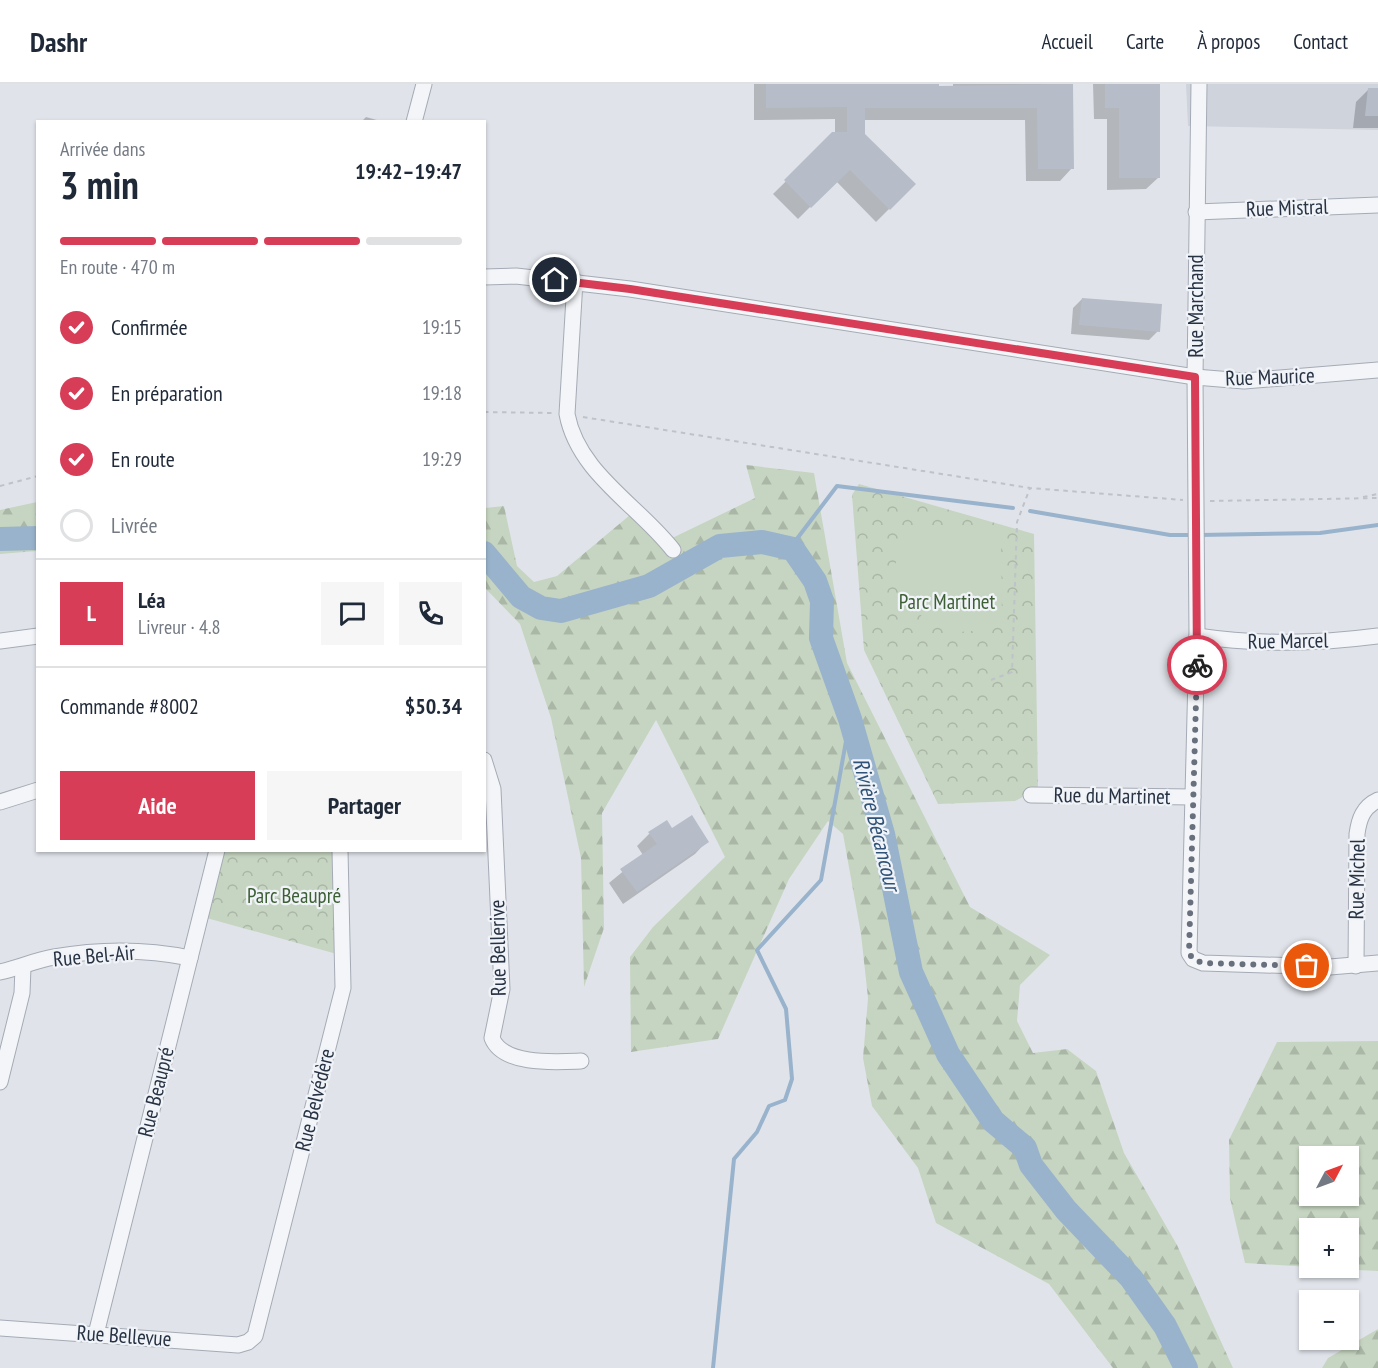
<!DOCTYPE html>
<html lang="fr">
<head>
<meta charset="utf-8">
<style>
  body { margin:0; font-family:"PT Sans Narrow",sans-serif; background:#f6f6f7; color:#1f2937; height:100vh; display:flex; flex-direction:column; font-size:22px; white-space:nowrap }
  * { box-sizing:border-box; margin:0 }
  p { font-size:20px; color:#747a83 }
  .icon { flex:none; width:33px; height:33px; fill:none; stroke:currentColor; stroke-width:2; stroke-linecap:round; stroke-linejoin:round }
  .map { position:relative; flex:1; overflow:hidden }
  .sheet { position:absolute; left:36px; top:36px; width:450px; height:732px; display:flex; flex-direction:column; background:#fff; border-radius:0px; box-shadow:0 2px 4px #0004 }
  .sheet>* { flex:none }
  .needle { width:39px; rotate:49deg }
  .fabs { position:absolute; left:1299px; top:1062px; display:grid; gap:12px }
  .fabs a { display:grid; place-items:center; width:60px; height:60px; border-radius:0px; background:#fff; box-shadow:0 2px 4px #0004; font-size:30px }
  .pin { position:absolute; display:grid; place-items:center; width:51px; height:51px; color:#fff; margin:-26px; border:3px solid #fff; border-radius:50%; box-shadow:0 2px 6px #0007 }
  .courier { position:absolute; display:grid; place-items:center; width:60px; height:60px; margin:-30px; border:4px solid #d73d57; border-radius:50%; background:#fff; color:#222; box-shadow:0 2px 8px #0007 }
  .head em { font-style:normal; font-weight:700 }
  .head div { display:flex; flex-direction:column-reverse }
  .head { display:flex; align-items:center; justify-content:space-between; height:102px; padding:0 24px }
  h1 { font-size:39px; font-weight:700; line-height:45px }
  .bar { display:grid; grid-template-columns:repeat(4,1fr); gap:9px 6px; align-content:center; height:72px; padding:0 24px }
  .bar i { height:8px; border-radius:4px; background:#e0e1e3 }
  .bar .current { background:#d73d57 }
  .bar p { grid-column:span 4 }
  .line { display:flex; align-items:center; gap:15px; padding:0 24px; border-top:2px solid #e0e1e3 }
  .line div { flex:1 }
  .round { display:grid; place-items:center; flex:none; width:63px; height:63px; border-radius:0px; background:#f6f6f7 }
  ol { padding:0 24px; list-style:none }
  li { display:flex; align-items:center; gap:18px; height:66px }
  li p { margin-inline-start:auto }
  li .icon { padding:6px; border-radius:50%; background:#d73d57; color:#fff; stroke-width:4 }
  li:last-child { color:#747a83 }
  li i { width:33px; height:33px; border:3px solid #e0e1e3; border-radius:50% }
  .cta { display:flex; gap:12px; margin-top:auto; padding:12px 24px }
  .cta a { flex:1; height:69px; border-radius:0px; background:#d73d57; color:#fff; font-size:24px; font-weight:700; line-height:69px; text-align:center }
  .cta a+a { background:#f6f6f7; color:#1f2937 }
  header { display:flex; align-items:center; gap:36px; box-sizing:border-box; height:84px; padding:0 30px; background:#fff; border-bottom:2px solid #e0e1e3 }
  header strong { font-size:28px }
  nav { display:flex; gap:33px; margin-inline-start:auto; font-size:21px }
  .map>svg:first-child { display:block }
</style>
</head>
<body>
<header>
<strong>Dashr</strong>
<nav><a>Accueil</a><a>Carte</a><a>À propos</a><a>Contact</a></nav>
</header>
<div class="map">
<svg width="1378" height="1284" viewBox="0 0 1378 1284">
  <defs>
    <pattern id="forest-firs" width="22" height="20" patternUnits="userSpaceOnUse" patternTransform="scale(1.5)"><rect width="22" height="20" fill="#c6d5c1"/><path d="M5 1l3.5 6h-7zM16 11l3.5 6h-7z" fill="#aab7a7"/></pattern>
    <pattern id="park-crowns" width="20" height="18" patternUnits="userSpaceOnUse" patternTransform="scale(1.5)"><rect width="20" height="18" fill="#c6d5c1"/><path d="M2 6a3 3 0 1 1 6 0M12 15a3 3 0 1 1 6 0" fill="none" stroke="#aab7a7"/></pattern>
  </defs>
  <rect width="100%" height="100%" fill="#e0e4ea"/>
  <path fill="#ced3dc" d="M1186,0H1378V46L1188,42Z"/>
  <g fill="url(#forest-firs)" fill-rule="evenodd">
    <path d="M746,381L814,389L847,579L970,823L1050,871L1020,901L1017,937L1033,969L1067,965L1096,987L1124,1069L1177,1161L1233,1284H1113L1049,1200L936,1139L918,1084L872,1022L863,974L868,914L861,850L843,750L828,737L789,795L718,955L631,968L630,873L653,843L725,773L656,636L602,729L604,844L584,903L581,774L551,634L520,540L485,504V424L504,422L517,482L534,498L557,492L636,426L666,457L755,414Z"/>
    <path d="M37,418V467L0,470V426Z"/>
    <path d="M1378,957V1187L1315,1184H1348V1144H1310L1309,1183L1245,1179L1230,1114L1229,1056L1277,958ZM1348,1072V1112H1310V1072Z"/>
    <path d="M1378,1245V1284H1322L1328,1274Z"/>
  </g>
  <g fill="url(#park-crowns)">
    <path d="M859,400L1034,450L1038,705L1015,717L938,720L864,566L852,411Z"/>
    <path d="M217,767H340L344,872L203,833Z"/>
  </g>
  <path fill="#c6d5c1" d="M901,443H996L1001,448L1002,542C985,544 965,551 947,546C920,538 899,512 896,485C895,470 902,457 901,443Z"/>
  <g fill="#0003">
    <path d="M754,0H937V4H953V0H1072V84L1060,97H1026L1025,36H864V51L914,100L876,138L836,97L798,135L773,110L835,49V35L754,36Z"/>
    <path d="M1093,0H1158L1159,93L1146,105L1107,106V35H1094Z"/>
    <path d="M1369,5H1378V44H1353L1356,18Z"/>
    <path d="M366,33L384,38H361Z"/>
    <path d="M1082,215L1158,247L1149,256L1071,250L1073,224Z"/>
    <path d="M671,746L707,757L695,770L623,820L609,799L643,771L637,762L649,750Z"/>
  </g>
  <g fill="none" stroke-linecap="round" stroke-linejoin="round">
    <g stroke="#99b3cc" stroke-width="4">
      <path d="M1030,427L1170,451H1192"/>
      <path d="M1199,451L1320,449L1378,441"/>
      <path d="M793,465L796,456L837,402L1013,424"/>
      <path d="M713,1284L734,1075L757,1048L769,1022L785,1016L792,995L786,925L757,866L821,796L850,635"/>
    </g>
    <g stroke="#99b3cc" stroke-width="24">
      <path d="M0,455L38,454"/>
      <path d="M484,469L521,513L541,524L561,527L649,502L720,462L762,458L793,465L815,497L822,517L821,554L850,635L883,750L911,888L948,970L993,1037L1025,1064L1031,1081L1066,1126L1131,1194L1165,1242L1186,1284"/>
    </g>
  </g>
  <g fill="#b7bdc8">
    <path d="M766,0H939V2L1073,0L1074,85H1038L1037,24H865V50L916,100L890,126L850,86L811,124L784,96L832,48H847V23L766,24Z"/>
    <path d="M1105,0H1160V94H1119V24H1105Z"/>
    <path d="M1368,4H1378V32H1365Z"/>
    <path d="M1082,214L1162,220L1160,248L1079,241Z"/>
    <path d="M692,731L709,758L637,808L620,785L657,760L648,748L667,736L672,744Z"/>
  </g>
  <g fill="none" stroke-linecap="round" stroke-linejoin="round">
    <g stroke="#a5abb5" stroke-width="17">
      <g id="minor">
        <path d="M1199,0L1195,293L1197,552L1189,869L1193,875L1203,879L1330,883L1378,879"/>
        <path d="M414,38L424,0"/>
        <path d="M1196,128L1378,121"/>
        <path d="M484,193L516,192L630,205L1195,293L1244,297L1378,286"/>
        <path d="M575,197L567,330C578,389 638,421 673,466"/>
        <path d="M1197,552C1258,561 1317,560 1378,552"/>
        <path d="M0,557L38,552"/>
        <path d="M484,676L493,705L502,905L492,954C503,982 556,978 581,977"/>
        <path d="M1031,711L1193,713"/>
        <path d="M0,718L38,706"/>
        <path d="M1356,882L1357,750C1359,735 1363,723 1378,716"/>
        <path d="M0,888C18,884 36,876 54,873C99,865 146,865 190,874"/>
        <path d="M0,998L22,909L23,883"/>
        <path d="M0,1244L238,1261L248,1258L255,1252L343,904L340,766"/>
        <path d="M96,1250L217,766"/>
      </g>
    </g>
    <g stroke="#bec2c9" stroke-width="2" stroke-dasharray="4.5 4.5" stroke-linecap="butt">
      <path d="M484,328L554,329"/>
      <path d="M583,333L1030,404L1183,416"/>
      <path d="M0,402L38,392"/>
      <path d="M1363,413L1378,410"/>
      <path d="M1210,417L1378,414"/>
      <path d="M991,596L1012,588L1017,438L1030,404"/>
    </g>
    <use href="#minor" stroke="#f3f5f8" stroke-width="15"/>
  </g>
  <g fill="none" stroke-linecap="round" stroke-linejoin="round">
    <path stroke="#68707d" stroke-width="6" stroke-dasharray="0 10.8" d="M1197,581L1189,869L1193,875L1203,879L1307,882"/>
    <path stroke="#d73d57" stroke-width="8" d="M555,196L630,205L1195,293L1197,581"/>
  </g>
  <g text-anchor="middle" stroke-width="4.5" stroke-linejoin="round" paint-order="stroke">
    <g font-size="21" fill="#273243" stroke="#f0f3f7">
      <text transform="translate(1287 124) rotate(-2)" y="7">Rue Mistral</text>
      <text transform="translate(1196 222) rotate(-90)" y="7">Rue Marchand</text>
      <text transform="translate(1270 293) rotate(-2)" y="7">Rue Maurice</text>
      <text transform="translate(1288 557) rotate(-1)" y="7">Rue Marcel</text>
      <text transform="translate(1112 712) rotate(1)" y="7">Rue du Martinet</text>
      <text transform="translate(1357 795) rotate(-89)" y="7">Rue Michel</text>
      <text transform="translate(498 864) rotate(-91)" y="7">Rue Bellerive</text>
      <text transform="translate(94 872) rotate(-5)" y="7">Rue Bel-Air</text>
      <text transform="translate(156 1008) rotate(-76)" y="7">Rue Beaupré</text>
      <text transform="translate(315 1016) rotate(-76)" y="7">Rue Belvédère</text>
      <text transform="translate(124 1252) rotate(4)" y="7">Rue Bellevue</text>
    </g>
    <g font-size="21" fill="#3d5f34" stroke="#f0f3f7">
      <text x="947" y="525">Parc Martinet</text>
      <text x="294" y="819">Parc Beaupré</text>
    </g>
    <g font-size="22" font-style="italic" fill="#2f5279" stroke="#f0f3f7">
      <text transform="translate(877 740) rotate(76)" y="8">Rivière Bécancour</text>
    </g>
  </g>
</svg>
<div class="fabs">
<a><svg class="needle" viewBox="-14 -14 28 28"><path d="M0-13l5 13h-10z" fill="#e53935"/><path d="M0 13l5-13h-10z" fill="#747a83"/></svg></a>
<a>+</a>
<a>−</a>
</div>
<div class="pin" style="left:1307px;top:882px;background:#ea580c"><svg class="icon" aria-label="bag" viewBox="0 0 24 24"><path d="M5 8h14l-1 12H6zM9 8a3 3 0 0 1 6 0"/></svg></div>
<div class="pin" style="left:555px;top:196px;background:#1f2937"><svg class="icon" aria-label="home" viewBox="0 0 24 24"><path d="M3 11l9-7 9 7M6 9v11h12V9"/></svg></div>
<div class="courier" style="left:1197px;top:581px"><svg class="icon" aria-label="bike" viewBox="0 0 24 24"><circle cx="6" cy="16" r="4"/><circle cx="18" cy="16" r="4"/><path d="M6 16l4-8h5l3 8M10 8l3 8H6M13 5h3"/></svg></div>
<section class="sheet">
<div class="head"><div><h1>3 min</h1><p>Arrivée dans</p></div><em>19:42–19:47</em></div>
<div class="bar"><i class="current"></i><i class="current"></i><i class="current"></i><i></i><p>En route · 470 m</p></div>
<ol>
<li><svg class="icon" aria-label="check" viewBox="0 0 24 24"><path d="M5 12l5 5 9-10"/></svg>Confirmée<p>19:15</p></li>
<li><svg class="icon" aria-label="check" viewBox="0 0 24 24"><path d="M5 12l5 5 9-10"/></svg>En préparation<p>19:18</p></li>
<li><svg class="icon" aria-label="check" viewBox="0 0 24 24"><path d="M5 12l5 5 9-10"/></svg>En route<p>19:29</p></li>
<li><i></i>Livrée</li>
</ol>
<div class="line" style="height:108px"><b class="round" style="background:#d73d57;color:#fff">L</b><div><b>Léa</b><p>Livreur · 4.8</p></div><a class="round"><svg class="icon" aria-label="chat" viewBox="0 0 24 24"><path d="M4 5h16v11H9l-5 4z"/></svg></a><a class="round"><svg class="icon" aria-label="phone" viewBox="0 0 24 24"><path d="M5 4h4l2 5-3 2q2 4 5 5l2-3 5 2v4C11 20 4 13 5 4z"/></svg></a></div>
<div class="line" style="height:78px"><div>Commande #8002</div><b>$50.34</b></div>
<div class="cta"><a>Aide</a><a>Partager</a></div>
</section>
</div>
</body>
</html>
